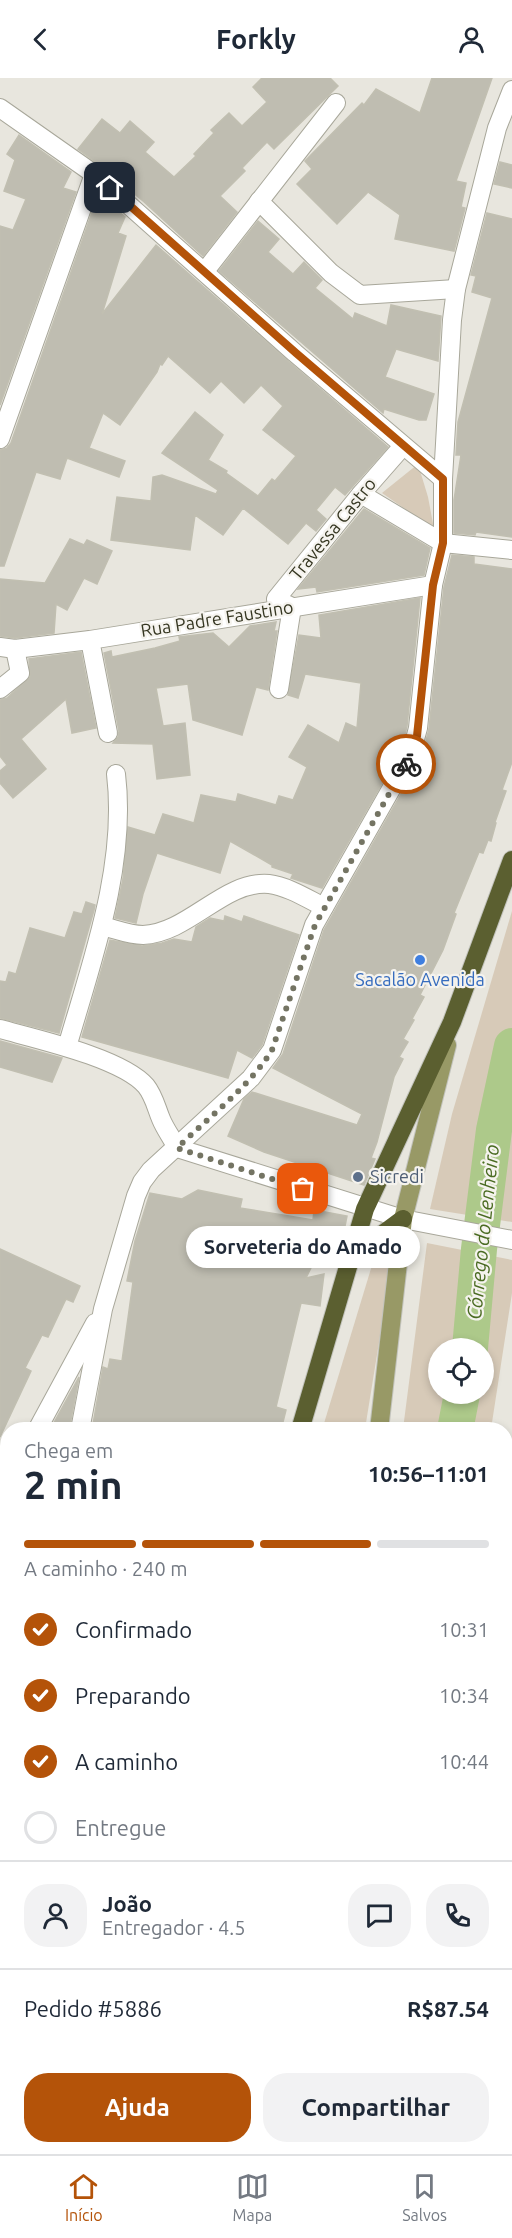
<!DOCTYPE html>
<html lang="pt">
<head>
<meta charset="utf-8">
<style>
  body { margin:0; font-family:Ubuntu,sans-serif; background:#f2f2f3; color:#1f2937; height:100vh; display:flex; flex-direction:column; font-size:22px; white-space:nowrap }
  * { box-sizing:border-box; margin:0 }
  p { font-size:20px; color:#747a83 }
  .icon { flex:none; width:33px; height:33px; fill:none; stroke:currentColor; stroke-width:2; stroke-linecap:round; stroke-linejoin:round }
  .map { position:relative; flex:1; overflow:hidden }
  .drawer { position:absolute; left:0px; top:1344px; width:513px; height:732px; display:flex; flex-direction:column; background:#fff; border-radius:24px 24px 0 0; box-shadow:0 3px 9px #0003 }
  .drawer>* { flex:none }
  .fabs { position:absolute; left:428px; top:1260px; display:grid; gap:12px }
  .fabs a { display:grid; place-items:center; width:66px; height:66px; border-radius:50%; background:#fff; box-shadow:0 3px 9px #0003; font-size:30px }
  .pin { position:absolute; display:grid; place-items:center; width:51px; height:51px; color:#fff; margin:-26px; border-radius:12px; box-shadow:0 3px 9px #0006 }
  .courier { position:absolute; display:grid; place-items:center; width:60px; height:60px; margin:-30px; border:4px solid #b45309; border-radius:50%; background:#fff; color:#222; box-shadow:0 2px 8px #0007 }
  .bubble { position:absolute; height:42px; border-radius:21px; background:#fff; box-shadow:0 3px 9px #0003; font-size:20px; font-weight:700; line-height:42px; text-align:center }
  .head em { font-style:normal; font-weight:700 }
  .head div { display:flex; flex-direction:column-reverse }
  .head { display:flex; align-items:center; justify-content:space-between; height:102px; padding:0 24px }
  h1 { font-size:39px; font-weight:700; line-height:45px }
  .bar { display:grid; grid-template-columns:repeat(4,1fr); gap:9px 6px; align-content:center; height:72px; padding:0 24px }
  .bar i { height:8px; border-radius:4px; background:#e0e1e3 }
  .bar .selected { background:#b45309 }
  .bar p { grid-column:span 4 }
  .line { display:flex; align-items:center; gap:15px; padding:0 24px; border-top:2px solid #e0e1e3 }
  .line div { flex:1 }
  .round { display:grid; place-items:center; flex:none; width:63px; height:63px; border-radius:24px; background:#f2f2f3 }
  ol { padding:0 24px; list-style:none }
  li { display:flex; align-items:center; gap:18px; height:66px }
  li p { margin-inline-start:auto }
  li .icon { padding:6px; border-radius:50%; background:#b45309; color:#fff; stroke-width:4 }
  li:last-child { color:#747a83 }
  li i { width:33px; height:33px; border:3px solid #e0e1e3; border-radius:50% }
  .action { display:flex; gap:12px; margin-top:auto; padding:12px 24px }
  .action a { flex:1; height:69px; border-radius:24px; background:#b45309; color:#fff; font-size:24px; font-weight:700; line-height:69px; text-align:center }
  .action a+a { background:#f2f2f3; color:#1f2937 }
  header { display:flex; justify-content:space-between; align-items:center; height:78px; padding:0 24px; background:#fff; font-size:27px; font-weight:700 }
  .dock { display:flex; justify-content:space-around; align-items:center; height:84px; border-top:2px solid #e0e1e3; background:#fff; font-size:16px; color:#747a83 }
  .dock a { display:grid; justify-items:center; gap:3px }
  .dock .selected { color:#b45309 }
  .map>svg:first-child { display:block }
</style>
</head>
<body>
<header><svg class="icon" aria-label="back" viewBox="0 0 24 24"><path d="M15 5l-7 7 7 7"/></svg>Forkly<svg class="icon" aria-label="person" viewBox="0 0 24 24"><circle cx="12" cy="8" r="4"/><path d="M4 21q1-7 8-7t8 7"/></svg></header>
<div class="map">
<svg width="512" height="2076" viewBox="0 0 512 2076">
  <rect width="100%" height="100%" fill="#e8e6de"/>
  <g fill="#d7cab8" fill-rule="evenodd">
    <path d="M418,386L428,419L434,451L382,415Z"/>
    <path d="M512,833V1144L430,1131L452,1036Z"/>
    <path d="M427,1165L512,1182V1215L491,1351H403ZM438,1270H483V1316H438Z"/>
    <path d="M383,1183L391,1190L365,1351L322,1352L373,1184Z"/>
    <rect x="379" y="2069" width="97" height="7"/>
  </g>
  <g fill="none" stroke-linecap="round" stroke-linejoin="round">
    <g stroke="#adc98a" stroke-width="36">
      <path d="M470,1270L479,1171L494,1052L512,968"/>
      <path d="M455,1352L462,1316"/>
      <path d="M434,2068V2076"/>
    </g>
  </g>
  <g fill="#bfbdb1" stroke="#c1bfb1" stroke-width="1.5">
    <path d="M262,0H330L338,8L274,71L267,64L242,90L245,93L220,118L237,134L203,178L143,123L101,88L78,71L102,41L120,55L130,43L154,64L145,74L174,99L196,78L194,76L214,55L211,52L229,35L242,48L267,24L253,9Z"/>
    <path d="M432,0H492L456,103L466,105L461,129L465,130L454,173L395,161L400,137L368,114L337,146L297,106L312,91L305,83L362,25L364,27L376,11L420,35Z"/>
    <path d="M19,57L71,94L63,110L76,114L0,327V148L13,152L26,121L4,113L15,82L7,76Z"/>
    <path d="M500,84L512,87V110L494,106Z"/>
    <path d="M96,123L116,131L125,139L118,155L126,158L102,236L156,167L288,283L388,369L345,417L335,409L316,432L326,441L316,453L306,445L288,466L243,430L223,457L195,437L190,472L111,462L117,419L151,423L153,399L162,397L216,416L218,412L162,375L195,334L223,357L208,382L227,393L226,395L258,418L272,401L275,403L296,378L263,352L283,328L261,307L244,325L221,303L210,315L168,278L162,287L160,286L157,294L120,347L103,335L89,370L125,383L119,399L67,380L60,401L36,394L4,488H0V372L7,370L11,365Z"/>
    <path d="M487,135L512,141V459L476,454L475,457L454,455V422L461,377H456L458,344L492,220L472,214L476,198L471,197Z"/>
    <path d="M258,143L279,161L268,174L293,196L304,184L322,202L315,210L353,241L355,235L387,248L391,227L441,238L438,283L396,271L385,299L434,316L426,342H419L384,331L383,335L219,193Z"/>
    <path d="M364,431L430,470L424,497L317,514L316,509L298,511Z"/>
    <path d="M70,461L84,467L87,462L112,473L97,506L84,500L67,532L56,526L54,555L15,560L0,558V501L45,505Z"/>
    <path d="M452,477L474,479V486L512,491V684L502,712L506,713L495,744L496,745L491,763L488,762L483,775L479,774L454,835L456,836L443,872L420,917L424,919L412,941L414,942L403,961L408,964L399,979L403,981L394,999L377,1064L371,1080L375,1081L364,1107L264,1074L228,1058L244,1021L252,1014L357,1047L362,1036L273,990L283,976L324,852L422,679L429,651L444,509Z"/>
    <path d="M420,520L407,648L401,672L322,810L291,800L293,796L272,789V787L230,763L220,795L157,775L143,816L136,845L115,840L123,801L128,749L155,757L163,736L194,745L201,717L236,724L238,716L276,727L279,718L293,722L307,689L289,679L308,647L339,665L346,645L357,650L361,605L305,596L298,620L288,617L299,557L321,560L319,537Z"/>
    <path d="M276,544L274,553H277L268,612L256,609L242,657L193,642L188,606L156,610L163,648L185,645L190,697L157,701L153,666L113,665L118,659L119,653L104,575L111,573L112,579L155,570L180,563L179,559L213,555L229,569L250,548Z"/>
    <path d="M81,574L96,650L72,655L66,621L21,661L46,691L13,720L0,705V693L7,687L0,678V622L7,620L30,599L29,581Z"/>
    <path d="M86,824L95,827L94,832L59,955L0,940V903L6,904L9,894L16,896L30,850L65,860L74,834L82,836Z"/>
    <path d="M225,838L242,844L244,838L299,857L262,967L252,980L237,972L228,1000L82,959L110,862L142,868L162,865L174,861L192,864L196,849L210,840L224,843Z"/>
    <path d="M0,963L62,980L52,1004L0,989Z"/>
    <path d="M198,1112L242,1121L240,1130L313,1142L314,1132L347,1138L343,1158L328,1155L306,1200L324,1196L320,1228L301,1225L276,1329L286,1332L281,1352H225L188,1346L187,1352H92L103,1289L108,1291L110,1281L122,1283L133,1204L127,1203L135,1163L150,1115L182,1121Z"/>
    <path d="M0,1171L80,1208L73,1224L66,1221L48,1259L42,1257L25,1290L31,1293L0,1359Z"/>
    <path d="M79,1299L69,1352H50Z"/>
  </g>
  <g fill="none" stroke-linecap="round" stroke-linejoin="round">
    <g stroke="#a8a79a" stroke-width="20">
      <g id="minor">
        <path d="M0,30L94,96L295,275L443,401"/>
        <path d="M259,123L331,195L360,217L456,211"/>
        <path d="M205,193L336,25"/>
        <path d="M0,361L94,96"/>
        <path d="M361,416L443,465L512,472"/>
        <path d="M90,562L108,655"/>
        <path d="M0,569L15,571L90,562L433,507"/>
        <path d="M0,611L20,595L15,571"/>
        <path d="M279,611L292,529L276,521L361,416L403,368"/>
        <path d="M102,848C115,851 129,857 143,857C189,855 224,802 269,806C287,808 308,821 324,829"/>
        <path d="M0,951C36,961 122,980 146,1008C154,1018 156,1029 161,1041C165,1051 172,1060 177,1070"/>
        <path d="M67,969C92,883 127,787 116,696"/>
        <path d="M177,1070L403,1141L512,1162"/>
        <path d="M37,1352L95,1245"/>
        <path d="M80,1352L103,1231L136,1118L142,1104L151,1092L251,1000L272,972L314,847L411,676L418,650L433,507L443,465V401L452,242L456,211L497,50L512,12"/>
        <path d="M0,1419L8,1406"/>
        <path d="M506,1589H512"/>
        <path d="M0,1616H8"/>
        <path d="M0,1815L8,1794"/>
        <path d="M506,1923L512,1924"/>
        <path d="M506,2062H512"/>
        <path d="M87,2068V2076"/>
      </g>
    </g>
    <g stroke="#c2c3bc" stroke-width="20">
      <path id="major" d="M379,1352L403,1141L447,967"/>
    </g>
    <g stroke="#c2c3bc" stroke-width="20">
      <g id="highway">
        <path d="M352,1179L403,1141"/>
        <path d="M300,1352L365,1131L452,944L512,782"/>
        <path d="M506,1486L512,1401"/>
        <path d="M340,2068L341,2076"/>
        <path d="M487,2068L488,2076"/>
      </g>
    </g>
    <use href="#minor" stroke="#fff" stroke-width="18"/>
    <use href="#major" stroke="#989966" stroke-width="18"/>
    <use href="#highway" stroke="#5b5f30" stroke-width="18"/>
  </g>
  <g fill="none" stroke-linecap="round" stroke-linejoin="round">
    <path stroke="#747463" stroke-width="6" stroke-dasharray="0 10.8" d="M303,1111L177,1070C207,1041 251,1007 272,972L315,847L406,686"/>
    <path stroke="#b45309" stroke-width="8" d="M110,110L296,275L443,401V465L433,507L417,658L406,686"/>
  </g>
  <circle fill="#3f7fe0" stroke="#f5f3ee" stroke-width="2" cx="420" cy="882" r="6"/>
  <circle fill="#5c6f8a" stroke="#f5f3ee" stroke-width="2" cx="358" cy="1099" r="6"/>
  <g text-anchor="middle" stroke-width="4.5" stroke-linejoin="round" paint-order="stroke">
    <g font-size="18" fill="#353621" stroke="#f5f3ee">
      <text transform="translate(333 451) rotate(-51)" y="6">Travessa Castro</text>
      <text transform="translate(217 541) rotate(-9)" y="6">Rua Padre Faustino</text>
    </g>
    <g font-size="18" fill="#366cbe" stroke="#f5f3ee">
      <text x="420" y="908">Sacalão Avenida</text>
    </g>
    <g font-size="18" fill="#4e5e75" stroke="#f5f3ee" text-anchor="start">
      <text x="370" y="1105">Sicredi</text>
    </g>
    <g font-size="20" font-style="italic" fill="#4a6b22" stroke="#f5f3ee">
      <text transform="translate(483 1154) rotate(-84)" y="7">Córrego do Lenheiro</text>
    </g>
  </g>
</svg>
<div class="fabs">
<a><svg class="icon" aria-label="locate" viewBox="0 0 24 24"><circle cx="12" cy="12" r="6"/><path d="M12 2v4M12 18v4M2 12h4M18 12h4"/></svg></a>
</div>
<div class="pin" style="left:303px;top:1111px;background:#ea580c"><svg class="icon" aria-label="bag" viewBox="0 0 24 24"><path d="M5 8h14l-1 12H6zM9 8a3 3 0 0 1 6 0"/></svg></div>
<div class="pin" style="left:110px;top:110px;background:#1f2937"><svg class="icon" aria-label="home" viewBox="0 0 24 24"><path d="M3 11l9-7 9 7M6 9v11h12V9"/></svg></div>
<div class="courier" style="left:406px;top:686px"><svg class="icon" aria-label="bike" viewBox="0 0 24 24"><circle cx="6" cy="16" r="4"/><circle cx="18" cy="16" r="4"/><path d="M6 16l4-8h5l3 8M10 8l3 8H6M13 5h3"/></svg></div>
<div class="bubble" style="left:186px;top:1148px;width:234px">Sorveteria do Amado</div>
<section class="drawer">
<div class="head"><div><h1>2 min</h1><p>Chega em</p></div><em>10:56–11:01</em></div>
<div class="bar"><i class="selected"></i><i class="selected"></i><i class="selected"></i><i></i><p>A caminho · 240 m</p></div>
<ol>
<li><svg class="icon" aria-label="check" viewBox="0 0 24 24"><path d="M5 12l5 5 9-10"/></svg>Confirmado<p>10:31</p></li>
<li><svg class="icon" aria-label="check" viewBox="0 0 24 24"><path d="M5 12l5 5 9-10"/></svg>Preparando<p>10:34</p></li>
<li><svg class="icon" aria-label="check" viewBox="0 0 24 24"><path d="M5 12l5 5 9-10"/></svg>A caminho<p>10:44</p></li>
<li><i></i>Entregue</li>
</ol>
<div class="line" style="height:108px"><a class="round"><svg class="icon" aria-label="person" viewBox="0 0 24 24"><circle cx="12" cy="8" r="4"/><path d="M4 21q1-7 8-7t8 7"/></svg></a><div><b>João</b><p>Entregador · 4.5</p></div><a class="round"><svg class="icon" aria-label="chat" viewBox="0 0 24 24"><path d="M4 5h16v11H9l-5 4z"/></svg></a><a class="round"><svg class="icon" aria-label="phone" viewBox="0 0 24 24"><path d="M5 4h4l2 5-3 2q2 4 5 5l2-3 5 2v4C11 20 4 13 5 4z"/></svg></a></div>
<div class="line" style="height:78px"><div>Pedido #5886</div><b>R$87.54</b></div>
<div class="action"><a>Ajuda</a><a>Compartilhar</a></div>
</section>
</div>
<nav class="dock">
<a class="selected"><svg class="icon" aria-label="home" viewBox="0 0 24 24"><path d="M3 11l9-7 9 7M6 9v11h12V9"/></svg>Início</a>
<a><svg class="icon" aria-label="map" viewBox="0 0 24 24"><path d="M3 6l6-2 6 2 6-2v14l-6 2-6-2-6 2zM9 4v14M15 6v14"/></svg>Mapa</a>
<a><svg class="icon" aria-label="saved" viewBox="0 0 24 24"><path d="M7 4h10v16l-5-4-5 4z"/></svg>Salvos</a>
</nav>
</body>
</html>
